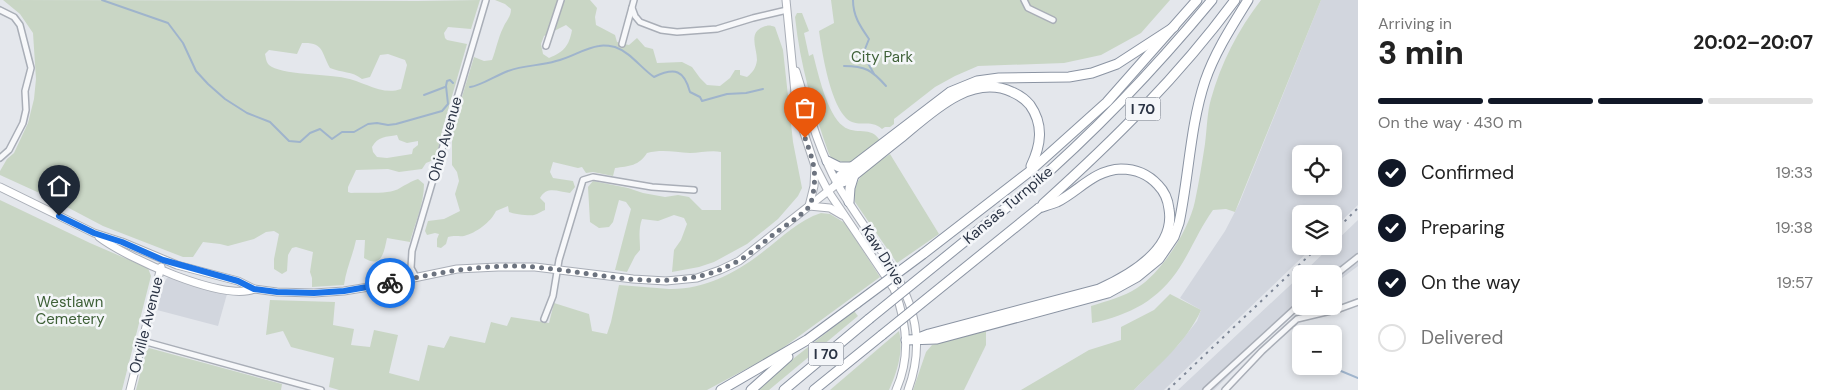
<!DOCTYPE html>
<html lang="en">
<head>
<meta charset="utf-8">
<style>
  body { margin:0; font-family:"DM Sans",sans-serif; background:#f2f2f2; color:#222; height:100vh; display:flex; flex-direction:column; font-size:19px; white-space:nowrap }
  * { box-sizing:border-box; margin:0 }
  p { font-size:16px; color:#767676 }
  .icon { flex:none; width:28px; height:28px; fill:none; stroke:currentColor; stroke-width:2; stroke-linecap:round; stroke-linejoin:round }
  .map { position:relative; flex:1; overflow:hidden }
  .panel { display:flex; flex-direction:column; background:#fff; width:475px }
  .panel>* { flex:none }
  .buttons { position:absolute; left:1292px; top:145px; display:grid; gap:10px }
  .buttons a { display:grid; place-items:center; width:50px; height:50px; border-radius:8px; background:#fff; box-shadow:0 2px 8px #0003; font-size:25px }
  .pin { position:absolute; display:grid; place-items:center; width:42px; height:42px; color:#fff; margin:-51px -21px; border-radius:50% 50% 50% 0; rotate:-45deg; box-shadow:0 0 5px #0007 }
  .pin .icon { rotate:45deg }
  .courier { position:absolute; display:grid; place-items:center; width:50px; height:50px; margin:-25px; border:4px solid #1a73e8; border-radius:50%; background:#fff; color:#222; box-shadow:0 1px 6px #0007 }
  .head em { font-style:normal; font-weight:800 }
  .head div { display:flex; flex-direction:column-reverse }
  .head { display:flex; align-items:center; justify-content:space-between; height:85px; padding:0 20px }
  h1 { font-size:32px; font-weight:800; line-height:38px }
  .bar { display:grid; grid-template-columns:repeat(4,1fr); gap:8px 5px; align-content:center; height:60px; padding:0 20px }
  .bar i { height:6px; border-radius:4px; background:#e0e0e0 }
  .bar .current { background:#111827 }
  .bar p { grid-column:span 4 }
  ol { padding:0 20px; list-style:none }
  li { display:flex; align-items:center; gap:15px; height:55px }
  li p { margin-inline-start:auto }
  li .icon { padding:5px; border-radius:50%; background:#111827; color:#fff; stroke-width:4 }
  li:last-child { color:#767676 }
  li i { width:28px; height:28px; border:2px solid #e0e0e0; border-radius:50% }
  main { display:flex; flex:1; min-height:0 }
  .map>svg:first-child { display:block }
</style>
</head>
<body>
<main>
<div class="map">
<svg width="1358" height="390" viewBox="0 0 1358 390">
  <rect width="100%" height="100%" fill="#e4e7ec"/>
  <g fill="#d2d6de" fill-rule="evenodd">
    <path d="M1321,0H1358V205L1334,228V214H1301V246H1314L1164,390H1134L1179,344L1197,321L1201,310L1180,298L1225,231L1239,204ZM1301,154H1334V186H1301Z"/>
    <path d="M1358,220V266L1334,284V274H1302L1331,246H1334V243Z"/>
    <path d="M1301,275L1302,306L1291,315L1214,390H1178Z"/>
    <path d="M171,276L227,294L218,326L157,310L164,283L167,278Z"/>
  </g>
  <g fill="#c9d6c5" fill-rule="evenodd">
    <path d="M3,0L417,1L480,0L471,29L448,27L444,33L445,38L447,40L467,44L442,131L436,159L426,163L422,169L399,172L388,169L356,170L348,187V192L351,193C364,192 390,195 400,188C407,184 410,182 418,179L424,184C424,204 415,223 410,242L387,238C384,252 382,269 364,258L365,240H356C353,255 346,269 344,285L312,287V278L310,272L313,252L296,247L292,248L288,255L287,271L282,274L274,269V259L279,234L274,231L266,232L254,239L228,246L220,244L203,242L193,257H183L103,226L46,196L0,175V171L7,159L14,153L28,123L34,99L36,79L33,33L20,14ZM302,43C324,42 321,52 330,68C342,73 352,71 362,79L370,77L380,55L388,54L405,60L407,65L401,89C382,96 363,81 345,78C329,74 280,75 269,65C266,62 266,58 265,54L269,50L297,54ZM397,135L399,140L407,143L418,141V145L413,149L412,154L387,158L377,157L373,152L372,147C378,136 386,137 397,135Z"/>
    <path d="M495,0H590L597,8L595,17L596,25L615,35L617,42L629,45L637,38L645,47L653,49L657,63L682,62L692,67L700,78L707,85L720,86L730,78L735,70H740V75L747,77C753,72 756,68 757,60C757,48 748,33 763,27C768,25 770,25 775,27L783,50L793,142L802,188L798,196L778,219L747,244L714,262L699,267L672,272L674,250L681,240L687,224L684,218L674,215L658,221L642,219C638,230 640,239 640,250L635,256L627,272L615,270L631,209L626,202L619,200L613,222L609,227L599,228L590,222L588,187L593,181L628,188L643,193L665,197L678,195L689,197L702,210H721V152C711,150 700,153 690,153C674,152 662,149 647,153C639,166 629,166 615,168L613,176L593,172L586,173L582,167L578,168L553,162L550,172L553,178L573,181L575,187L570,193C559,192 547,185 540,198L545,203V210C542,211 538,214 534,215C530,216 513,214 509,212L508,206L496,211C491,222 476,233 464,236C459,237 456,235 448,237L446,244L441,248L437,247V239L439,234L435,233L427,235L425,231L428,221L444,219L460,211L455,194L459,181L457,172L452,165V130L474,57L484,61L492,60C496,50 498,38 503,28C506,21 511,17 511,9L505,4ZM566,25L572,30C569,46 564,52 549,58L543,54L541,44L544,36Z"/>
    <path d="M831,0H1170L1141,33L1101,55L1064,63L978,66L955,76L935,87L894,119V124L890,127H885L882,129C871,120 864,126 852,122C831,113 822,51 819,31L834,23Z"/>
    <path d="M1261,0H1321L1235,212L1226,209L1213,210C1200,228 1192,248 1180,267C1159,300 1130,315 1092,323L1091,306C1107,301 1123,297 1137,288C1162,272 1189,230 1195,201C1199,182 1202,163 1205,144C1207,129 1207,113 1211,99C1221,63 1238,30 1261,0Z"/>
    <path d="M797,13H802L809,31L804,33L809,56L813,54C818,73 827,114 843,126C855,136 872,125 880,141L850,164L832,159L829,154C813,109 800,65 795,17Z"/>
    <path d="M890,154L939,234L897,263L855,202C852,175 870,168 890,154Z"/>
    <path d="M0,200L90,243L148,268L151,276L122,390H0Z"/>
    <path d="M821,213L830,214L845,223L880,277L776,353L707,390H339L329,387L334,358L291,347L283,331L266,335L270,300L335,302L333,325L354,329L351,345L370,347L374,330L398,335L389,373L419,381L428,345L444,348L450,336L485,343L491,322L507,326L511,317L549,323L554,303L589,314L592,331L607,334L611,322L619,285C636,286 653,288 669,289C704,290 738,272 764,251C782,237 799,220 821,213Z"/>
    <path d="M1170,294L1201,310C1187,342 1158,365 1134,390H1021L1089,350L1121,340V327L1154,310Z"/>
    <path d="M854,311L858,316L769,390H757L775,373Z"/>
    <path d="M899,331C904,351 897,372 889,390H830Z"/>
    <path d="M986,331V345L964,390H913L926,352L932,345Z"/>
    <path d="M149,348L282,384L281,390H136L146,352Z"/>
  </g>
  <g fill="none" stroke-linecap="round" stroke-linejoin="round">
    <g stroke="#9fb4cc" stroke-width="2">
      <path d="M102,0L168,23L183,43L196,71L208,84L225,99L247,113L270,122L289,141L300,142L310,133L320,129L332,139L342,132H354L368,124L377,123L388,125L396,124L442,111L448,104L446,86L447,81L450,80L453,83"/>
      <path d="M853,0C853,16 860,26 869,39L863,54L874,74"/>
      <path d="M844,66C865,66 872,70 886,86"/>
      <path d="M470,87C478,87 497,75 508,71C524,65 540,66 556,61C571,58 584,48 599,46C604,45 610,46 615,47C630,52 641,68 654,77C675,67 684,70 690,92L700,97L702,101L727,94L746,93L763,89"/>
      <path d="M424,95L445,87"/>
      <path d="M1298,352L1301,354"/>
      <path d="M1329,366L1358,378"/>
    </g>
    <g stroke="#a9aeb7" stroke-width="8">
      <g id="street">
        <path d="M1024,0L1028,8L1053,20"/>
        <path d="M632,8L635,16L640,22L661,30L677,32L717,29L753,18L787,10"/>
        <path d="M0,10L14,17L20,25L31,68L25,91L26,110L23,123L9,150L0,158"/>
        <path d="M622,44L634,0"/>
        <path d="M546,46L561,0"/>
        <path d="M1334,276L1358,257"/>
        <path d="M416,277L411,268L412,251L486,0"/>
        <path d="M544,319L553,296L559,260L583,180L593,177L652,187L694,190"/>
        <path d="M143,341L321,390"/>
        <path d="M1206,390L1301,303"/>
        <path d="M1225,390L1262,351L1297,319L1339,309L1358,302"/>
      </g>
    </g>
    <g stroke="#a9aeb7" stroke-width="9">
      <g id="secondary">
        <path d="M786,0L796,103L800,121L815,166L828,191L894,289C907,322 911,357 896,390"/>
        <path d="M796,71C808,109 818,149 838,185C876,252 940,305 908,390"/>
        <path d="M0,187L94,233L122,242L177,265L238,281L254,289L277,292L314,293L344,291L375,286L457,269L498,267H535L633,279L666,281L697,278L720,270L739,261L837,184"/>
        <path d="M809,206L814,186L815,167"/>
        <path d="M809,206L830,208L842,215"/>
        <path d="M99,237C125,257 223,302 254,289"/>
        <path d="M130,390L161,267"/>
      </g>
    </g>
    <g stroke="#8b94a3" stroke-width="11">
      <g id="highway">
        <path d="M827,161L839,167H852"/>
        <path d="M837,184L840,176L950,92L977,81L999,78L1069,77L1092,73L1117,64L1174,27"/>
        <path d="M837,184L848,180C866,166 884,151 902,137C931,113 971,73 1012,92C1019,95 1025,99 1030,105C1044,125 1041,145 1031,166"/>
        <path d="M1028,190C1096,131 1154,70 1212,0"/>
        <path d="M849,202L850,188L854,175"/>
        <path d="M1043,204C1113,141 1179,76 1235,0"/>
        <path d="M923,254L1029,172L1107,102L1197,0"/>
        <path d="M916,339L929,334L1099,289C1130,275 1176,249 1169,209C1168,200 1164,191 1158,185C1148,174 1135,169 1121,169C1094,170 1079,191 1057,202C1052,204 1045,206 1039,208"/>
        <path d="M906,340L937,339L1108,293L1137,277L1159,259L1174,237L1179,223C1189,176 1190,126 1205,81C1215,52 1232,26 1248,0"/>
        <path d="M721,390L807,340L857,303"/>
        <path d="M751,390L788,357"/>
        <path d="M784,390L869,319"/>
        <path d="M814,390L882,335"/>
      </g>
    </g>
    <use href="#street" stroke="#f7f8fa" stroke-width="5"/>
    <use href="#secondary" stroke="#fff" stroke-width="7"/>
    <use href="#highway" stroke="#fff" stroke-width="9"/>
    <g stroke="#7d8696" stroke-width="2" stroke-dasharray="2.5 5" stroke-linecap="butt">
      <path d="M1334,232L1358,208"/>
      <path d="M1168,390L1319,246"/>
    </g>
    <g stroke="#8b94a3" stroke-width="11" stroke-linecap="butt">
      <g id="highway-bridge">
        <path d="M857,303L923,254"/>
        <path d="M869,319L1028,190"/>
        <path d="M882,335L1039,208"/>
      </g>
    </g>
    <use href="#highway-bridge" stroke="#fff" stroke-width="9"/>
  </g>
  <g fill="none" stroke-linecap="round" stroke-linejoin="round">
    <path stroke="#6c737f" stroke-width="5" stroke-dasharray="0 9" d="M390,283C431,274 472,266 514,266C588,267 669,301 738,261C752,253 765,241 778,231C788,224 799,217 808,208C811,204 812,199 813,194C817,171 813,160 805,138"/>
    <path stroke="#1a73e8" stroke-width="6" d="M59,216L94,233L122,242L163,260L238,281L254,289L277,292L314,293L344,291L390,283"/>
  </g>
  <g text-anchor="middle" stroke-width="5" stroke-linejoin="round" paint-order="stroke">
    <g fill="#f4f6f9" stroke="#676e7b" stroke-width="1">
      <rect x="1125.5" y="97.5" width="35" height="23" rx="4"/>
      <rect x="808.5" y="342.5" width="35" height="23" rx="4"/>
    </g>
    <g font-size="14" font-weight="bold" fill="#2b3445">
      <text x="1143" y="114">I 70</text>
      <text x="826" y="359">I 70</text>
    </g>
    <g font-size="15" fill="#3f6138" stroke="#f4f6f9">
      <text x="882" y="62">City Park</text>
      <text x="70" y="307">Westlawn<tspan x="70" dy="17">Cemetery</tspan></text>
    </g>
    <g font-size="15" fill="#2b3445" stroke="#f4f6f9">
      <text transform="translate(445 139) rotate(-74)" y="5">Ohio Avenue</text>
      <text transform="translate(1008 205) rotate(-40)" y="5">Kansas Turnpike</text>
      <text transform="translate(883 255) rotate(58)" y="5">Kaw Drive</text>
      <text transform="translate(146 325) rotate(-76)" y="5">Orville Avenue</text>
    </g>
  </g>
</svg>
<div class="buttons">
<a><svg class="icon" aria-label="locate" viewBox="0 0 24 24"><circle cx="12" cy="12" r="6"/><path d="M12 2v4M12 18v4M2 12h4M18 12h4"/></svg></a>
<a><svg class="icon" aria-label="layers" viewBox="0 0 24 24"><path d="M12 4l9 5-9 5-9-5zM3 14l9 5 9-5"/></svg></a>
<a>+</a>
<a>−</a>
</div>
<div class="pin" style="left:805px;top:138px;background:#ea580c"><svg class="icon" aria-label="bag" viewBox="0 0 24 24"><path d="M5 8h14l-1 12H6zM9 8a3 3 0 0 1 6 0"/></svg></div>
<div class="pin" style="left:59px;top:216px;background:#1f2937"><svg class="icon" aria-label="home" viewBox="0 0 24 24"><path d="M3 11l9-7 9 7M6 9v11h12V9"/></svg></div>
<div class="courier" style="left:390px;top:283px"><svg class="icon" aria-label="bike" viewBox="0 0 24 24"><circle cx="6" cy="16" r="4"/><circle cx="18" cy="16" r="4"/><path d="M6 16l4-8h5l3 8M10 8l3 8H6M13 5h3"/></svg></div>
</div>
<section class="panel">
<div class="head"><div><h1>3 min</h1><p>Arriving in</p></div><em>20:02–20:07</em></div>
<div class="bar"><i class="current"></i><i class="current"></i><i class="current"></i><i></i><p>On the way · 430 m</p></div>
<ol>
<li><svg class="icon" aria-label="check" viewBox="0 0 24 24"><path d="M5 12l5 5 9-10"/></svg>Confirmed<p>19:33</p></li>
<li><svg class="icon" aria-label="check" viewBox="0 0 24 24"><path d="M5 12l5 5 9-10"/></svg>Preparing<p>19:38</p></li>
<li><svg class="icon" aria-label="check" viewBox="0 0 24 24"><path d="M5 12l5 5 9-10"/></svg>On the way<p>19:57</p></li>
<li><i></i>Delivered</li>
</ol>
</section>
</main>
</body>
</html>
